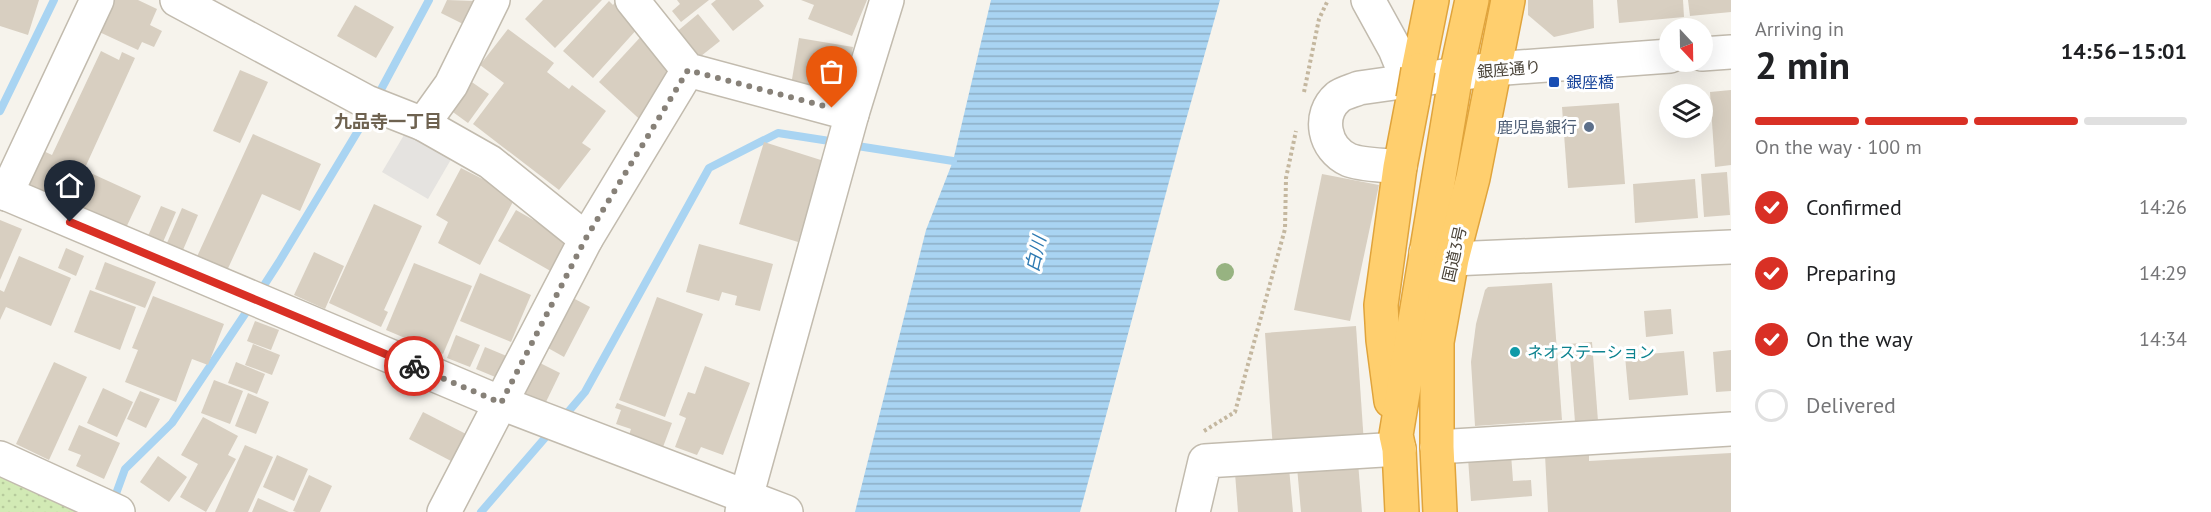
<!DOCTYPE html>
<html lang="en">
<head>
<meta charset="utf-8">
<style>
  body { margin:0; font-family:"PT Sans","Noto Sans JP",sans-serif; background:#f6f6f6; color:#202124; height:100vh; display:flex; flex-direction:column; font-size:22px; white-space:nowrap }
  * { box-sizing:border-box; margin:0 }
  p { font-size:20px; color:#757577 }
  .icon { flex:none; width:33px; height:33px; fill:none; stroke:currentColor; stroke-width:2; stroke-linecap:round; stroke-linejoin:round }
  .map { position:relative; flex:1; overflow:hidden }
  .sheet { display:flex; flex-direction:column; background:#fff; width:480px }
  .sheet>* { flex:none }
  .needle { width:39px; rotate:158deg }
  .tools { position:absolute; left:1659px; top:18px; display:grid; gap:12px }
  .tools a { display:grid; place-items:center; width:54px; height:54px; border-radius:50%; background:#fff; box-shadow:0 6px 24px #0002; font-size:30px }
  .pin { position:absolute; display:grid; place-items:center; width:51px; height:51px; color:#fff; margin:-62px -26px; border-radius:50% 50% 50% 0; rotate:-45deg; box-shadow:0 0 6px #0007 }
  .pin .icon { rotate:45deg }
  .courier { position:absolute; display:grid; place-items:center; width:60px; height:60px; margin:-30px; border:4px solid #d93025; border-radius:50%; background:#fff; color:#222; box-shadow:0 2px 8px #0007 }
  .headline em { font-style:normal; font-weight:800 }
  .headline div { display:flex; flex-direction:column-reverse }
  .headline { display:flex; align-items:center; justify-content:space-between; height:102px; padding:0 24px }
  h1 { font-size:39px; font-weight:800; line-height:45px }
  .bar { display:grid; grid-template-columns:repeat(4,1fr); gap:9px 6px; align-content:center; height:72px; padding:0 24px }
  .bar i { height:8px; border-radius:4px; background:#e0e0e0 }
  .bar .current { background:#d93025 }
  .bar p { grid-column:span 4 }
  ol { padding:0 24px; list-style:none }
  li { display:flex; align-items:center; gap:18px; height:66px }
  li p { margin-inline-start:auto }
  li .icon { padding:6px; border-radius:50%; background:#d93025; color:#fff; stroke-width:4 }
  li:last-child { color:#757577 }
  li i { width:33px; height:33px; border:3px solid #e0e0e0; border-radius:50% }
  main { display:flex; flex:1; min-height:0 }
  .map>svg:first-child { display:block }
</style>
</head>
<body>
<main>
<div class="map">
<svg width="1731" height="512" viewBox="0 0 1731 512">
  <defs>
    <pattern id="park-dots" width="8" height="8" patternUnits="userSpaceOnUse" patternTransform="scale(1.5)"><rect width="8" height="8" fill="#d2eab5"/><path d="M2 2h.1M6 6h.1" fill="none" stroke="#b6ca9c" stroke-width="1.8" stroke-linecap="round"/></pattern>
    <pattern id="water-rules" width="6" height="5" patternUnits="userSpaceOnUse" patternTransform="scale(1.5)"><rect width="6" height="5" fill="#a9d4f2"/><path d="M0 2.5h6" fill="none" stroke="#8caec5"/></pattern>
  </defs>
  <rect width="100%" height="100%" fill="#f6f3ec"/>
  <path fill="url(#park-dots)" d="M0,475L81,512H0Z"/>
  <path fill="#e5e3e0" d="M407,130L453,156L428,199L382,172Z"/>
  <path fill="url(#water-rules)" d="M991,0H1220L1180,141L1080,512H855L926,230L953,161Z"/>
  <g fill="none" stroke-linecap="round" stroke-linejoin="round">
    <g stroke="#a9d4f2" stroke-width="8">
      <path d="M377,97L429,0"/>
      <path d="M0,111L54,0"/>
      <path d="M851,145L953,161"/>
      <path d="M259,293L279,262L370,111"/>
      <path d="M563,418L585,392L709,168L778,133L836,142"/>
      <path d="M113,502L125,469L172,423L251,305"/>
      <path d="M481,512L551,431"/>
    </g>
  </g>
  <g fill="#d8cfc1">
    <path d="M0,0H39L28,35L0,26Z"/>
    <path d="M109,0H138L157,9L150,25L162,31L154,47L142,42L138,50L95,30Z"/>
    <path d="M447,0L475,1L465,25L441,13Z"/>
    <path d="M543,0H602L555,48L525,19Z"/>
    <path d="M617,0L638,28L593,78L563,51L609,1L613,5Z"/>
    <path d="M677,0H709L681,22L672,11L680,4Z"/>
    <path d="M716,0H759L764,6L733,31L711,4Z"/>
    <path d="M801,0H867L852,36L808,19L814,5Z"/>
    <path d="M1528,0H1593L1594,28L1554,37L1528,15Z"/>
    <path d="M1617,0H1683L1684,17L1619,23Z"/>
    <path d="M1688,0H1731V12L1690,16Z"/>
    <path d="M355,5L394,27L376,58L337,36Z"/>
    <path d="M698,14L720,41L696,60L674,34Z"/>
    <path d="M508,29L554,63L547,72L569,89L572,85L606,111L582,143L591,149L559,190L473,124L504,83L480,65Z"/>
    <path d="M646,31L680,75L647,126L599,82Z"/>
    <path d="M799,38L853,47L844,101L790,91Z"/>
    <path d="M101,51L119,60L122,52L135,58L84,170L141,196L124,232L21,185L37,148L52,155Z"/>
    <path d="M240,70L268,82L240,143L213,131Z"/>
    <path d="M466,78L489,94L468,123L446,107Z"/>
    <path d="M1731,90V165L1715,167L1710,92Z"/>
    <path d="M1619,103L1625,184L1568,188L1562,107Z"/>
    <path d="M253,134L321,164L300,211L262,194L225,275L195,261Z"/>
    <path d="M764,142L824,161L798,242L739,224Z"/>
    <path d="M461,168L516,196L480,265L438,243L448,222L436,215Z"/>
    <path d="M1727,172L1730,215L1704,217L1701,174Z"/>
    <path d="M1322,174L1379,185L1350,321L1294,310Z"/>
    <path d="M1695,179L1698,218L1635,223L1633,184Z"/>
    <path d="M374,204L422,226L384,310L388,312L381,327L329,303Z"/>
    <path d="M161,206L176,212L160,249L145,243Z"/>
    <path d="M182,208L198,215L180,257L164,250Z"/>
    <path d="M516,210L572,242L554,273L498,241Z"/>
    <path d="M0,220L22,229L0,280Z"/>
    <path d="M699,244L773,264L760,311L735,305L737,296L722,292L719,301L686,292Z"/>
    <path d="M66,248L84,256L76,276L58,268Z"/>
    <path d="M314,252L344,266L325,309L294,295Z"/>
    <path d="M19,256L71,278L51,326L6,307L0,320V290L4,292Z"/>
    <path d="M105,262L156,282L145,308L95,289Z"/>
    <path d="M414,263L472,286L443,354L386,330Z"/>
    <path d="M480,273L531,295L511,342L460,321Z"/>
    <path d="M1552,283L1562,420L1475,426L1471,362L1476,324L1485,290L1488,287Z"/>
    <path d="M90,290L136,307L120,350L74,332Z"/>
    <path d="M153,296L224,324L208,365L192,359L176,402L125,382L138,350L132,348Z"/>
    <path d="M657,297L703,314L665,417L619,400Z"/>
    <path d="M573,298L590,307L564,357L548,348Z"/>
    <path d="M1671,309L1673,334L1646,337L1644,311Z"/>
    <path d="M255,321L279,330L271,350L247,341Z"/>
    <path d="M1356,326L1364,444L1273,450L1265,333Z"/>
    <path d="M456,335L480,345L470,367L447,358Z"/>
    <path d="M1592,342L1598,421L1575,422L1569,344Z"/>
    <path d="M253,344L280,355L272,375L245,365Z"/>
    <path d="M485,347L509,357L500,379L476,369Z"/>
    <path d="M1731,350V391L1716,392L1713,352Z"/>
    <path d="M1684,351L1688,395L1629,400L1625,356Z"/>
    <path d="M54,362L87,377L49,460L16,444Z"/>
    <path d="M236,362L265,374L257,394L228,383Z"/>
    <path d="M538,362L560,373L544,406L521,395Z"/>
    <path d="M705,366L750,383L723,455L701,447L697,455L675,447L686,418L679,415L688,392L695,394Z"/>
    <path d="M214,380L243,391L230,424L201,413Z"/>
    <path d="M103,388L133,402L117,437L87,423Z"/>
    <path d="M140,391L160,399L146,428L127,419Z"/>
    <path d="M248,393L269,402L256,434L235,426Z"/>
    <path d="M617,403L672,423L663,447L629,435L631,429L616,424L621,410L615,408Z"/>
    <path d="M423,412L466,434L451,461L409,439Z"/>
    <path d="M203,417L238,436L228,455L236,459L206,512L180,497L198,464L181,455Z"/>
    <path d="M79,425L120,443L104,479L76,466L81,455L68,450Z"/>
    <path d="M245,445L273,457L248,512H215Z"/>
    <path d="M1589,452V461L1731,453V512H1548L1545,455Z"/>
    <path d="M1511,454L1513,481L1531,480L1532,496L1471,501L1468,458Z"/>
    <path d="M277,455L308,469L294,501L263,487Z"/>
    <path d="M158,456L187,477L169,502L140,482Z"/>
    <path d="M1358,462L1362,512H1301L1297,467Z"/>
    <path d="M1289,468L1293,512H1238L1235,473Z"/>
    <path d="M309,475L332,486L320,512H296L293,511Z"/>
    <path d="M258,498L289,512H252Z"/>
  </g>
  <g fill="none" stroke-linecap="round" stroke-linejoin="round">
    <g stroke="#c2bbae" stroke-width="36">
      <g id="minor">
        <path d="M177,0L367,102L423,124L490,162L586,239"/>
        <path d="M632,0L688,70L852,114"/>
        <path d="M1368,0L1395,49L1404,71"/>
        <path d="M1702,54L1731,52"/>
        <path d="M423,124L451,85L493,0"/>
        <path d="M1400,167C1386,165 1361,165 1349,160C1324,149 1317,115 1338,97C1343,93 1352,91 1359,88L1493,69L1670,56"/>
        <path d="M0,191L501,403L786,512"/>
        <path d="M6,194L97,0"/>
        <path d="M1426,252L1452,259L1731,247"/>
        <path d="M1437,447L1731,429"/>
        <path d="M0,458L118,512"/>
        <path d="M444,512L586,239L688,70"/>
        <path d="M742,512L852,114L887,0"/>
        <path d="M1193,512L1205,461L1399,449"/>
      </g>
    </g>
    <g stroke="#e0a43c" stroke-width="36">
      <g id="highway">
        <path d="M1418,70L1432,0"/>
        <path d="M1391,401L1383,340L1381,305L1400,167L1413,99"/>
        <path d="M1402,512L1399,449L1396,435L1456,74L1472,0"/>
        <path d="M1440,512L1437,447V342L1452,259L1473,178L1508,0"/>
      </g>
    </g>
    <g stroke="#c4b79f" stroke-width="4" stroke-dasharray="3 3" stroke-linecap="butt">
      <path d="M1304,92L1319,19L1328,0"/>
      <path d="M1204,431L1235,412L1285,229L1286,178L1296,131"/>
    </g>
    <use href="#minor" stroke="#fff" stroke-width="33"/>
    <use href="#highway" stroke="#ffcf6e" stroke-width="33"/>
    <g stroke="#e0a43c" stroke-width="36" stroke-linecap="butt">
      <path id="highway-bridge" d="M1413,99L1418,70"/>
    </g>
    <use href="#highway-bridge" stroke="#ffcf6e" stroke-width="33"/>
  </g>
  <circle fill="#97b381" cx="1225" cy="272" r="9"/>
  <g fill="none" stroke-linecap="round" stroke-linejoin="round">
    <path stroke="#878178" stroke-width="6" stroke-dasharray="0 10.8" d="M414,366L501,403L586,238L688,70L832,108"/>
    <path stroke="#d93025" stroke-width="8" d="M70,222L414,366"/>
  </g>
  <rect fill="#1a4fb4" stroke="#fff" stroke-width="2" x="1548" y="76" width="12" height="12" rx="3"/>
  <circle fill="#5c6f8a" stroke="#fff" stroke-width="2" cx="1589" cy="127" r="6"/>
  <circle fill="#0f9aa8" stroke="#fff" stroke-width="2" cx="1515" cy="352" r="6"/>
  <g text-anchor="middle" stroke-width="6" stroke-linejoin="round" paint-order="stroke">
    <g font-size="16" fill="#4b4439" stroke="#fff">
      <text transform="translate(1509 69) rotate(-5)" y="6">銀座通り</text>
      <text transform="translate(1454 254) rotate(-77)" y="6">国道3号</text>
    </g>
    <g font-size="16" fill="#164399" stroke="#fff" text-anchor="start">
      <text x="1566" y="88">銀座橋</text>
    </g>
    <g font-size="16" fill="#4e5e75" stroke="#fff" text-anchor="end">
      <text x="1577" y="133">鹿児島銀行</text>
    </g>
    <g font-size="16" fill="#0d838f" stroke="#fff" text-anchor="start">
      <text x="1527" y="358">ネオステーション</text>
    </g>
    <g font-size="18" font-weight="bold" fill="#6e6250" stroke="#fff">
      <text x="388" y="128">九品寺一丁目</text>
    </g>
    <g font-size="18" font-style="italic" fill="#2e7ab2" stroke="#fff">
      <text transform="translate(1036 254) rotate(-77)" y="6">白川</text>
    </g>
  </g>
</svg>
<div class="tools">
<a><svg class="needle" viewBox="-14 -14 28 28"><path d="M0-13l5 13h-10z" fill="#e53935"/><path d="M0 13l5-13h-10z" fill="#757577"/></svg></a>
<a><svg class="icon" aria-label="layers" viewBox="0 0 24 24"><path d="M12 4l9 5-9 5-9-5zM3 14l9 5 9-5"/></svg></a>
</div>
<div class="pin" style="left:832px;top:108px;background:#ea580c"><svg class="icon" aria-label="bag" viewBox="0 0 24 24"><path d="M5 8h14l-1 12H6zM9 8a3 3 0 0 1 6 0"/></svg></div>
<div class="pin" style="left:70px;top:222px;background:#1f2937"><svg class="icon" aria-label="home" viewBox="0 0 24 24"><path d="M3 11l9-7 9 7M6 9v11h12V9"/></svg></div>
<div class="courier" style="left:414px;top:366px"><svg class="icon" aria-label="bike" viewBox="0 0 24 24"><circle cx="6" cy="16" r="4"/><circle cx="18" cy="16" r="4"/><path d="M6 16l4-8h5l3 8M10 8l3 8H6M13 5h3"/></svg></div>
</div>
<section class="sheet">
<div class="headline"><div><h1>2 min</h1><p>Arriving in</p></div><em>14:56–15:01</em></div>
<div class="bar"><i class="current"></i><i class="current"></i><i class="current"></i><i></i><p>On the way · 100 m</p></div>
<ol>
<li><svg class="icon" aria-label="check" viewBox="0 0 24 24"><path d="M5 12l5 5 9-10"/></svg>Confirmed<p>14:26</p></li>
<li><svg class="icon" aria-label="check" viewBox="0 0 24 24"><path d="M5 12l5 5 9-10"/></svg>Preparing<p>14:29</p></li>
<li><svg class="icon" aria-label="check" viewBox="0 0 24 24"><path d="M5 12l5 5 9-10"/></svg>On the way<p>14:34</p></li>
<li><i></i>Delivered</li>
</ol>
</section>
</main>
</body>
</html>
